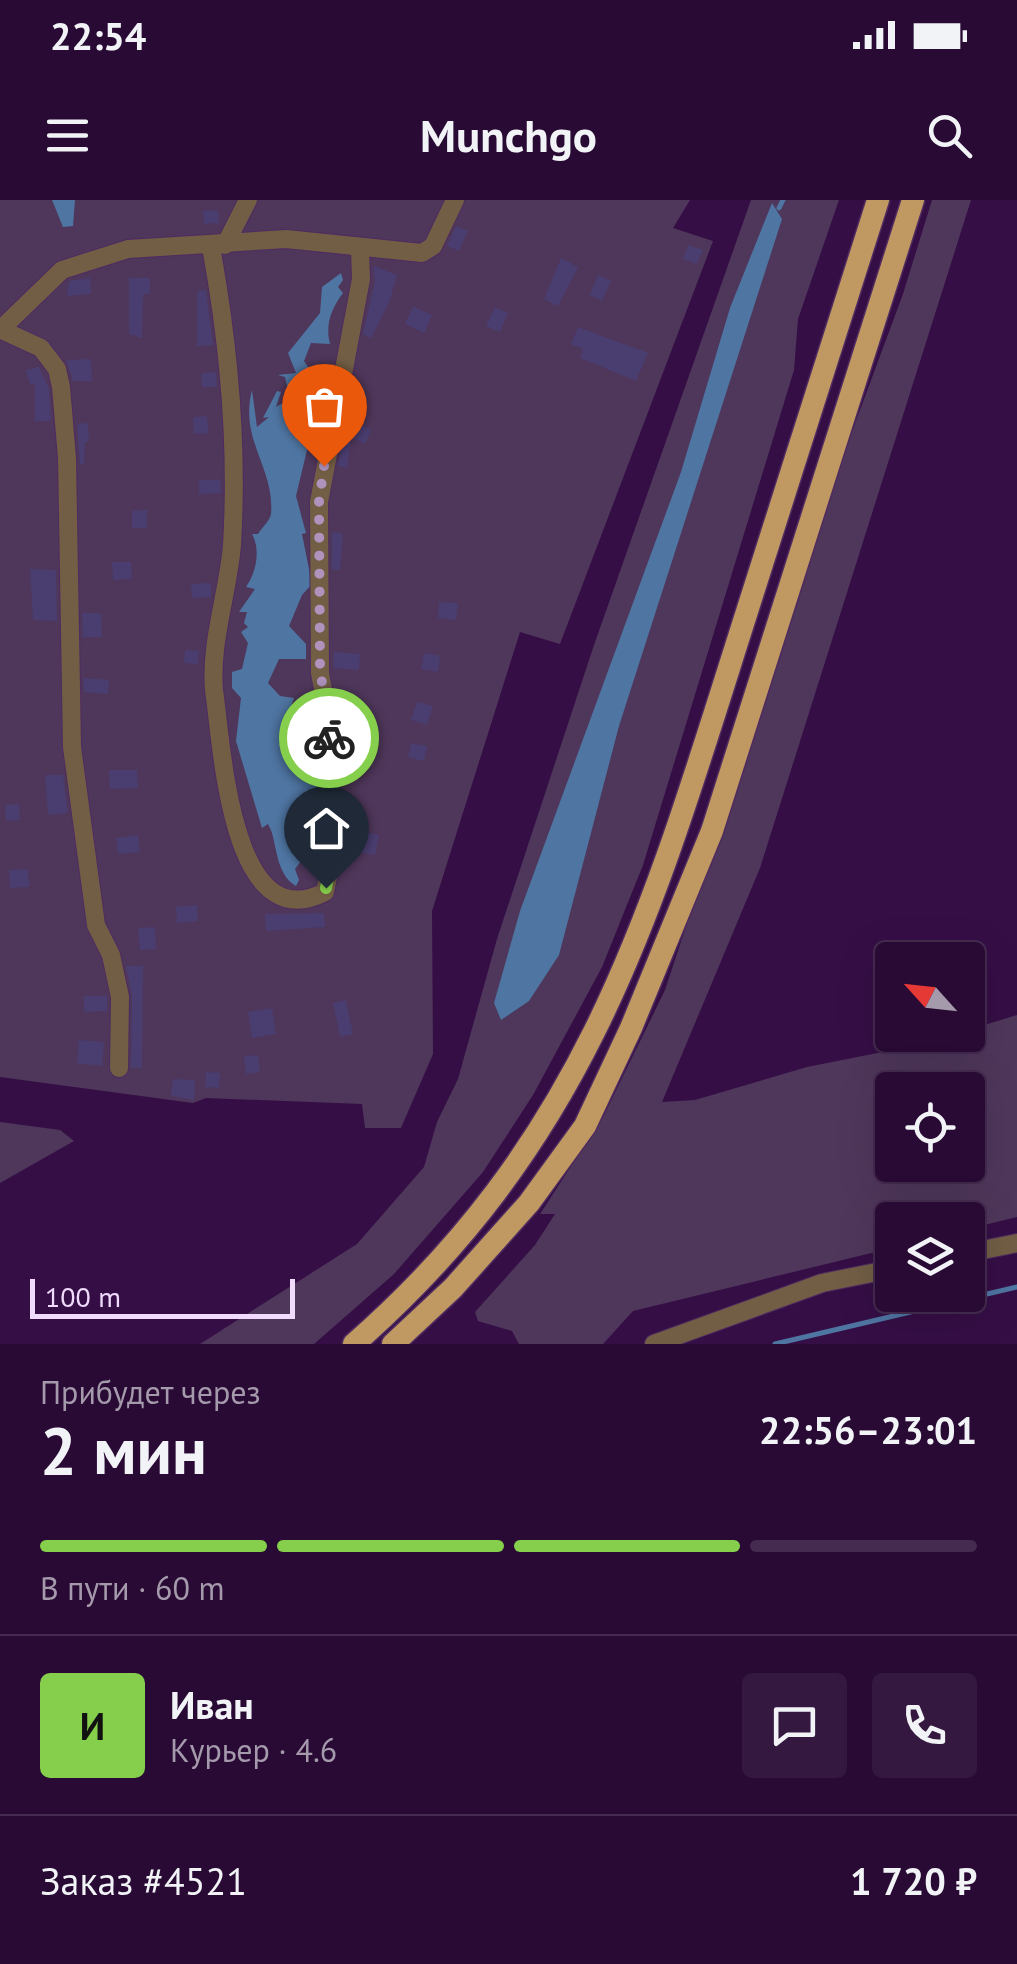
<!DOCTYPE html>
<html lang="ru">
<head>
<meta charset="utf-8">
<style>
  body { margin:0; font-family:"PT Sans",sans-serif; background:#341840; color:#f1f3f6; height:100vh; display:flex; flex-direction:column; font-size:38px; white-space:nowrap }
  * { box-sizing:border-box; margin:0 }
  p { font-size:32px; color:#a59aac }
  .icon { flex:none; width:55px; height:55px; fill:none; stroke:currentColor; stroke-width:2; stroke-linecap:round; stroke-linejoin:round }
  .map { position:relative; height:1144px; overflow:hidden }
  .drawer { display:flex; flex-direction:column; background:#280a34; flex:1 }
  .drawer>* { flex:none }
  .needle { width:65px; rotate:297deg }
  .controls { position:absolute; left:875px; top:742px; display:grid; gap:20px }
  .controls a { display:grid; place-items:center; width:110px; height:110px; border-radius:10px; background:#280a34; box-shadow:0 10px 40px #0002,0 0 0 2px #442b4f; font-size:50px }
  .scale { position:absolute; left:30px; bottom:25px; width:265px; box-sizing:border-box; padding-left:10px; border:5px solid #f1dbfd; border-top:0; font-size:28px; line-height:35px; white-space:nowrap; color:#f1dbfd; -webkit-text-stroke:8px #350e46; paint-order:stroke }
  .pin { position:absolute; display:grid; place-items:center; width:85px; height:85px; color:#fff; margin:-102px -42px; border-radius:50% 50% 50% 0; rotate:-45deg; box-shadow:0 0 10px #0007 }
  .pin .icon { rotate:45deg }
  .courier { position:absolute; display:grid; place-items:center; width:100px; height:100px; margin:-50px; border:8px solid #86cf4c; border-radius:50%; background:#fff; color:#222; box-shadow:0 2px 12px #0007 }
  .headline em { font-style:normal; font-weight:600 }
  .headline div { display:flex; flex-direction:column-reverse }
  .headline { display:flex; align-items:center; justify-content:space-between; height:170px; padding:0 40px }
  h1 { font-size:65px; font-weight:600; line-height:75px }
  .bar { display:grid; grid-template-columns:repeat(4,1fr); gap:15px 10px; align-content:center; height:120px; padding:0 40px }
  .bar i { height:12px; border-radius:8px; background:#442b4f }
  .bar .selected { background:#86cf4c }
  .bar p { grid-column:span 4 }
  .line { display:flex; align-items:center; gap:25px; padding:0 40px; border-top:2px solid #442b4f }
  .line div { flex:1 }
  .round { display:grid; place-items:center; flex:none; width:105px; height:105px; border-radius:10px; background:#341840 }
  .status { display:flex; justify-content:space-between; align-items:center; height:70px; padding:0 50px; background:#280a34; direction:ltr }
  .status svg { height:28px; fill:currentColor }
  header { display:flex; justify-content:space-between; align-items:center; height:130px; padding:0 40px; background:#280a34; font-size:45px; font-weight:600 }
  .map>svg:first-child { display:block }
</style>
</head>
<body>
<div class="status"><b>22:54</b><svg viewBox="0 0 49 12"><path d="M0 12V9h3v3zM5 12V6h3v6zM10 12V3h3v9zM15 12V0h3v12zM26 1h20v11H26zM47 4h2v5h-2z"/></svg></div>
<header><svg class="icon" aria-label="menu" viewBox="0 0 24 24"><path d="M4 6h16M4 12h16M4 18h16"/></svg>Munchgo<svg class="icon" aria-label="search" viewBox="0 0 24 24"><circle cx="10" cy="10" r="6"/><path d="M15 15l6 6"/></svg></header>
<div class="map">
<svg width="1017" height="1144" viewBox="0 0 1017 1144">
  <rect width="100%" height="100%" fill="#350e46"/>
  <g fill="#4f375b" fill-rule="evenodd">
    <path d="M0,0H690L673,28L713,41L560,444L520,432L432,711L433,854L401,928H365L362,904L206,898L193,903L0,877Z"/>
    <path d="M751,0H839L798,119L794,170L643,665L602,767L533,895L483,972L394,1074L314,1144H200L357,1044L424,967L437,922L458,879L497,739L594,445Z"/>
    <path d="M932,0H971L760,668L662,902L695,900L807,867L968,835V830L1017,815V1017L968,1029V1020H892V1048L633,1111L603,1144H519L512,1131L478,1121L475,1112L535,1045L555,1014H540L603,917L665,790L824,307L903,94ZM892,890H968V965H892Z"/>
    <path d="M0,922L60,930L74,941L0,983Z"/>
  </g>
  <g fill="#4f75a2">
    <path d="M52,0H75L73,26L63,27Z"/>
    <path d="M772,3L782,19L619,526L559,755L529,801L501,820L494,803L520,711L681,272L730,108Z"/>
    <path d="M341,73L343,80L338,87L343,93C331,109 325,125 330,144L311,143L304,161L308,167L319,169L316,177H323L316,186L301,187L308,203L321,205L314,221L329,224L313,225L296,296L306,333L302,334L312,384L302,395L289,426L306,444V459H279L268,483L280,496L294,498L289,512L294,521L292,539L310,554L308,565L316,564L323,588L308,590L319,599L305,611L312,616L313,626L299,632L313,645L295,669L299,680L296,686C275,674 277,642 270,628L268,624L262,628L236,541L241,498L232,488V472L242,469L248,443L241,432L248,427L244,423L247,412H239L255,389L246,387C256,373 261,350 252,334H258C262,327 270,321 271,314C275,268 239,240 252,190L257,227L269,217L263,218L277,191L281,192L276,207L290,199L285,177L278,175L296,173L288,153L320,113L322,87Z"/>
  </g>
  <g fill="none" stroke-linecap="round" stroke-linejoin="round">
    <g stroke="#4f75a2" stroke-width="5">
      <path d="M779,8L783,0"/>
      <path d="M775,1144L1017,1087"/>
    </g>
  </g>
  <g fill="#4a3d70">
    <path d="M218,10L219,23L204,24L203,11Z"/>
    <path d="M456,26L468,31L459,51L447,46Z"/>
    <path d="M688,45L703,50L697,64L683,59Z"/>
    <path d="M561,58L578,67L558,106L544,99Z"/>
    <path d="M373,66L397,75L389,103L371,138L363,134L375,81Z"/>
    <path d="M598,75L611,81L602,101L590,95Z"/>
    <path d="M90,78L91,94L67,96L69,81Z"/>
    <path d="M129,78H150V94H143L142,138L129,134Z"/>
    <path d="M206,90L213,145L197,146V91Z"/>
    <path d="M413,106L432,115L424,133L405,124Z"/>
    <path d="M495,107L508,113L500,132L486,126Z"/>
    <path d="M578,127L648,153L636,181L580,158L583,149L571,144Z"/>
    <path d="M91,159L92,181H73L66,160Z"/>
    <path d="M39,167L49,189L51,221H35V184L30,185L26,170Z"/>
    <path d="M216,172L217,187H202L201,173Z"/>
    <path d="M207,216L209,233L194,234L193,217Z"/>
    <path d="M352,220L371,230L365,244L351,237L347,268L338,266L347,221Z"/>
    <path d="M88,223L89,242H85L84,264H80L77,224Z"/>
    <path d="M199,280H220L221,293L199,294Z"/>
    <path d="M147,310V328H132V311Z"/>
    <path d="M332,332L343,333L340,370L332,369Z"/>
    <path d="M112,362H131L132,379L113,380Z"/>
    <path d="M30,369L56,370L57,421L33,420Z"/>
    <path d="M211,383V397L192,398L191,384Z"/>
    <path d="M439,402L458,403L456,420L438,418Z"/>
    <path d="M82,413H101L102,437H83Z"/>
    <path d="M185,450L199,451L198,464L184,463Z"/>
    <path d="M334,452L360,454L359,470L333,468Z"/>
    <path d="M424,453L440,456L438,472L421,469Z"/>
    <path d="M83,478L109,480L108,494L84,492Z"/>
    <path d="M417,502L433,506L427,525L411,520Z"/>
    <path d="M297,518L312,519L311,534L296,533Z"/>
    <path d="M411,543L427,546L424,561L408,557Z"/>
    <path d="M109,570H137L138,588L110,589Z"/>
    <path d="M45,575H63L68,613L48,615Z"/>
    <path d="M19,604L20,620L6,621L5,605Z"/>
    <path d="M361,631L379,635L375,655L357,652Z"/>
    <path d="M138,635L140,652L118,654L116,638Z"/>
    <path d="M28,669L29,687L10,688L9,670Z"/>
    <path d="M197,705L198,721L177,723L176,707Z"/>
    <path d="M324,713L325,727L266,731L265,714Z"/>
    <path d="M155,727L156,749L140,750L138,728Z"/>
    <path d="M126,766H143L142,868H131L132,797Z"/>
    <path d="M84,796H107V811L84,812Z"/>
    <path d="M346,800L353,834L340,837L333,803Z"/>
    <path d="M272,808L276,834L252,838L248,812Z"/>
    <path d="M79,840L104,842L102,866L77,863Z"/>
    <path d="M258,855L260,872L246,874L244,856Z"/>
    <path d="M206,872L220,873L219,888L205,887Z"/>
    <path d="M173,879L195,880L194,900L171,896Z"/>
  </g>
  <g fill="none" stroke-linecap="round" stroke-linejoin="round">
    <g stroke="#4f2b60" stroke-width="20">
      <g id="minor">
        <path d="M225,45L248,0"/>
        <path d="M211,47C229,145 238,245 232,345C228,393 210,442 214,490C222,542 230,741 325,692L335,642L327,557L328,517L320,473L319,302L361,79L360,49"/>
        <path d="M0,130L62,70L128,49L286,39L422,53L433,46L455,0"/>
        <path d="M4,131L41,148L57,169L61,187L67,258L72,547L96,725L111,755L120,797L119,868"/>
        <path d="M968,1053L1017,1043"/>
        <path d="M654,1144L822,1083L892,1069"/>
      </g>
    </g>
    <g stroke="#4f2b60" stroke-width="25">
      <g id="major">
        <path d="M354,1144C583,943 648,725 736,446C784,298 831,149 878,0"/>
        <path d="M393,1144L453,1088L529,1003L585,926L631,828L712,631L913,0"/>
      </g>
    </g>
    <use href="#minor" stroke="#725e45" stroke-width="18"/>
    <use href="#major" stroke="#c09861" stroke-width="22"/>
  </g>
  <g fill="none" stroke-linecap="round" stroke-linejoin="round">
    <path stroke="#af93bd" stroke-width="10" stroke-dasharray="0 18" d="M324,266L319,302L320,467L329,538"/>
    <path stroke="#86cf4c" stroke-width="12" d="M326,688L335,642L329,538"/>
  </g>
</svg>
<div class="controls">
<a><svg class="needle" viewBox="-14 -14 28 28"><path d="M0-13l5 13h-10z" fill="#e53935"/><path d="M0 13l5-13h-10z" fill="#a59aac"/></svg></a>
<a><svg class="icon" aria-label="locate" viewBox="0 0 24 24"><circle cx="12" cy="12" r="6"/><path d="M12 2v4M12 18v4M2 12h4M18 12h4"/></svg></a>
<a><svg class="icon" aria-label="layers" viewBox="0 0 24 24"><path d="M12 4l9 5-9 5-9-5zM3 14l9 5 9-5"/></svg></a>
</div>
<div class="scale">100 m</div>
<div class="pin" style="left:324px;top:266px;background:#ea580c"><svg class="icon" aria-label="bag" viewBox="0 0 24 24"><path d="M5 8h14l-1 12H6zM9 8a3 3 0 0 1 6 0"/></svg></div>
<div class="pin" style="left:326px;top:688px;background:#1f2937"><svg class="icon" aria-label="home" viewBox="0 0 24 24"><path d="M3 11l9-7 9 7M6 9v11h12V9"/></svg></div>
<div class="courier" style="left:329px;top:538px"><svg class="icon" aria-label="bike" viewBox="0 0 24 24"><circle cx="6" cy="16" r="4"/><circle cx="18" cy="16" r="4"/><path d="M6 16l4-8h5l3 8M10 8l3 8H6M13 5h3"/></svg></div>
</div>
<section class="drawer">
<div class="headline"><div><h1>2 мин</h1><p>Прибудет через</p></div><em>22:56–23:01</em></div>
<div class="bar"><i class="selected"></i><i class="selected"></i><i class="selected"></i><i></i><p>В пути · 60 m</p></div>
<div class="line" style="height:180px"><b class="round" style="background:#86cf4c;color:#111">И</b><div><b>Иван</b><p>Курьер · 4.6</p></div><a class="round"><svg class="icon" aria-label="chat" viewBox="0 0 24 24"><path d="M4 5h16v11H9l-5 4z"/></svg></a><a class="round"><svg class="icon" aria-label="phone" viewBox="0 0 24 24"><path d="M5 4h4l2 5-3 2q2 4 5 5l2-3 5 2v4C11 20 4 13 5 4z"/></svg></a></div>
<div class="line" style="height:130px"><div>Заказ #4521</div><b>1 720 ₽</b></div>
</section>
</body>
</html>
